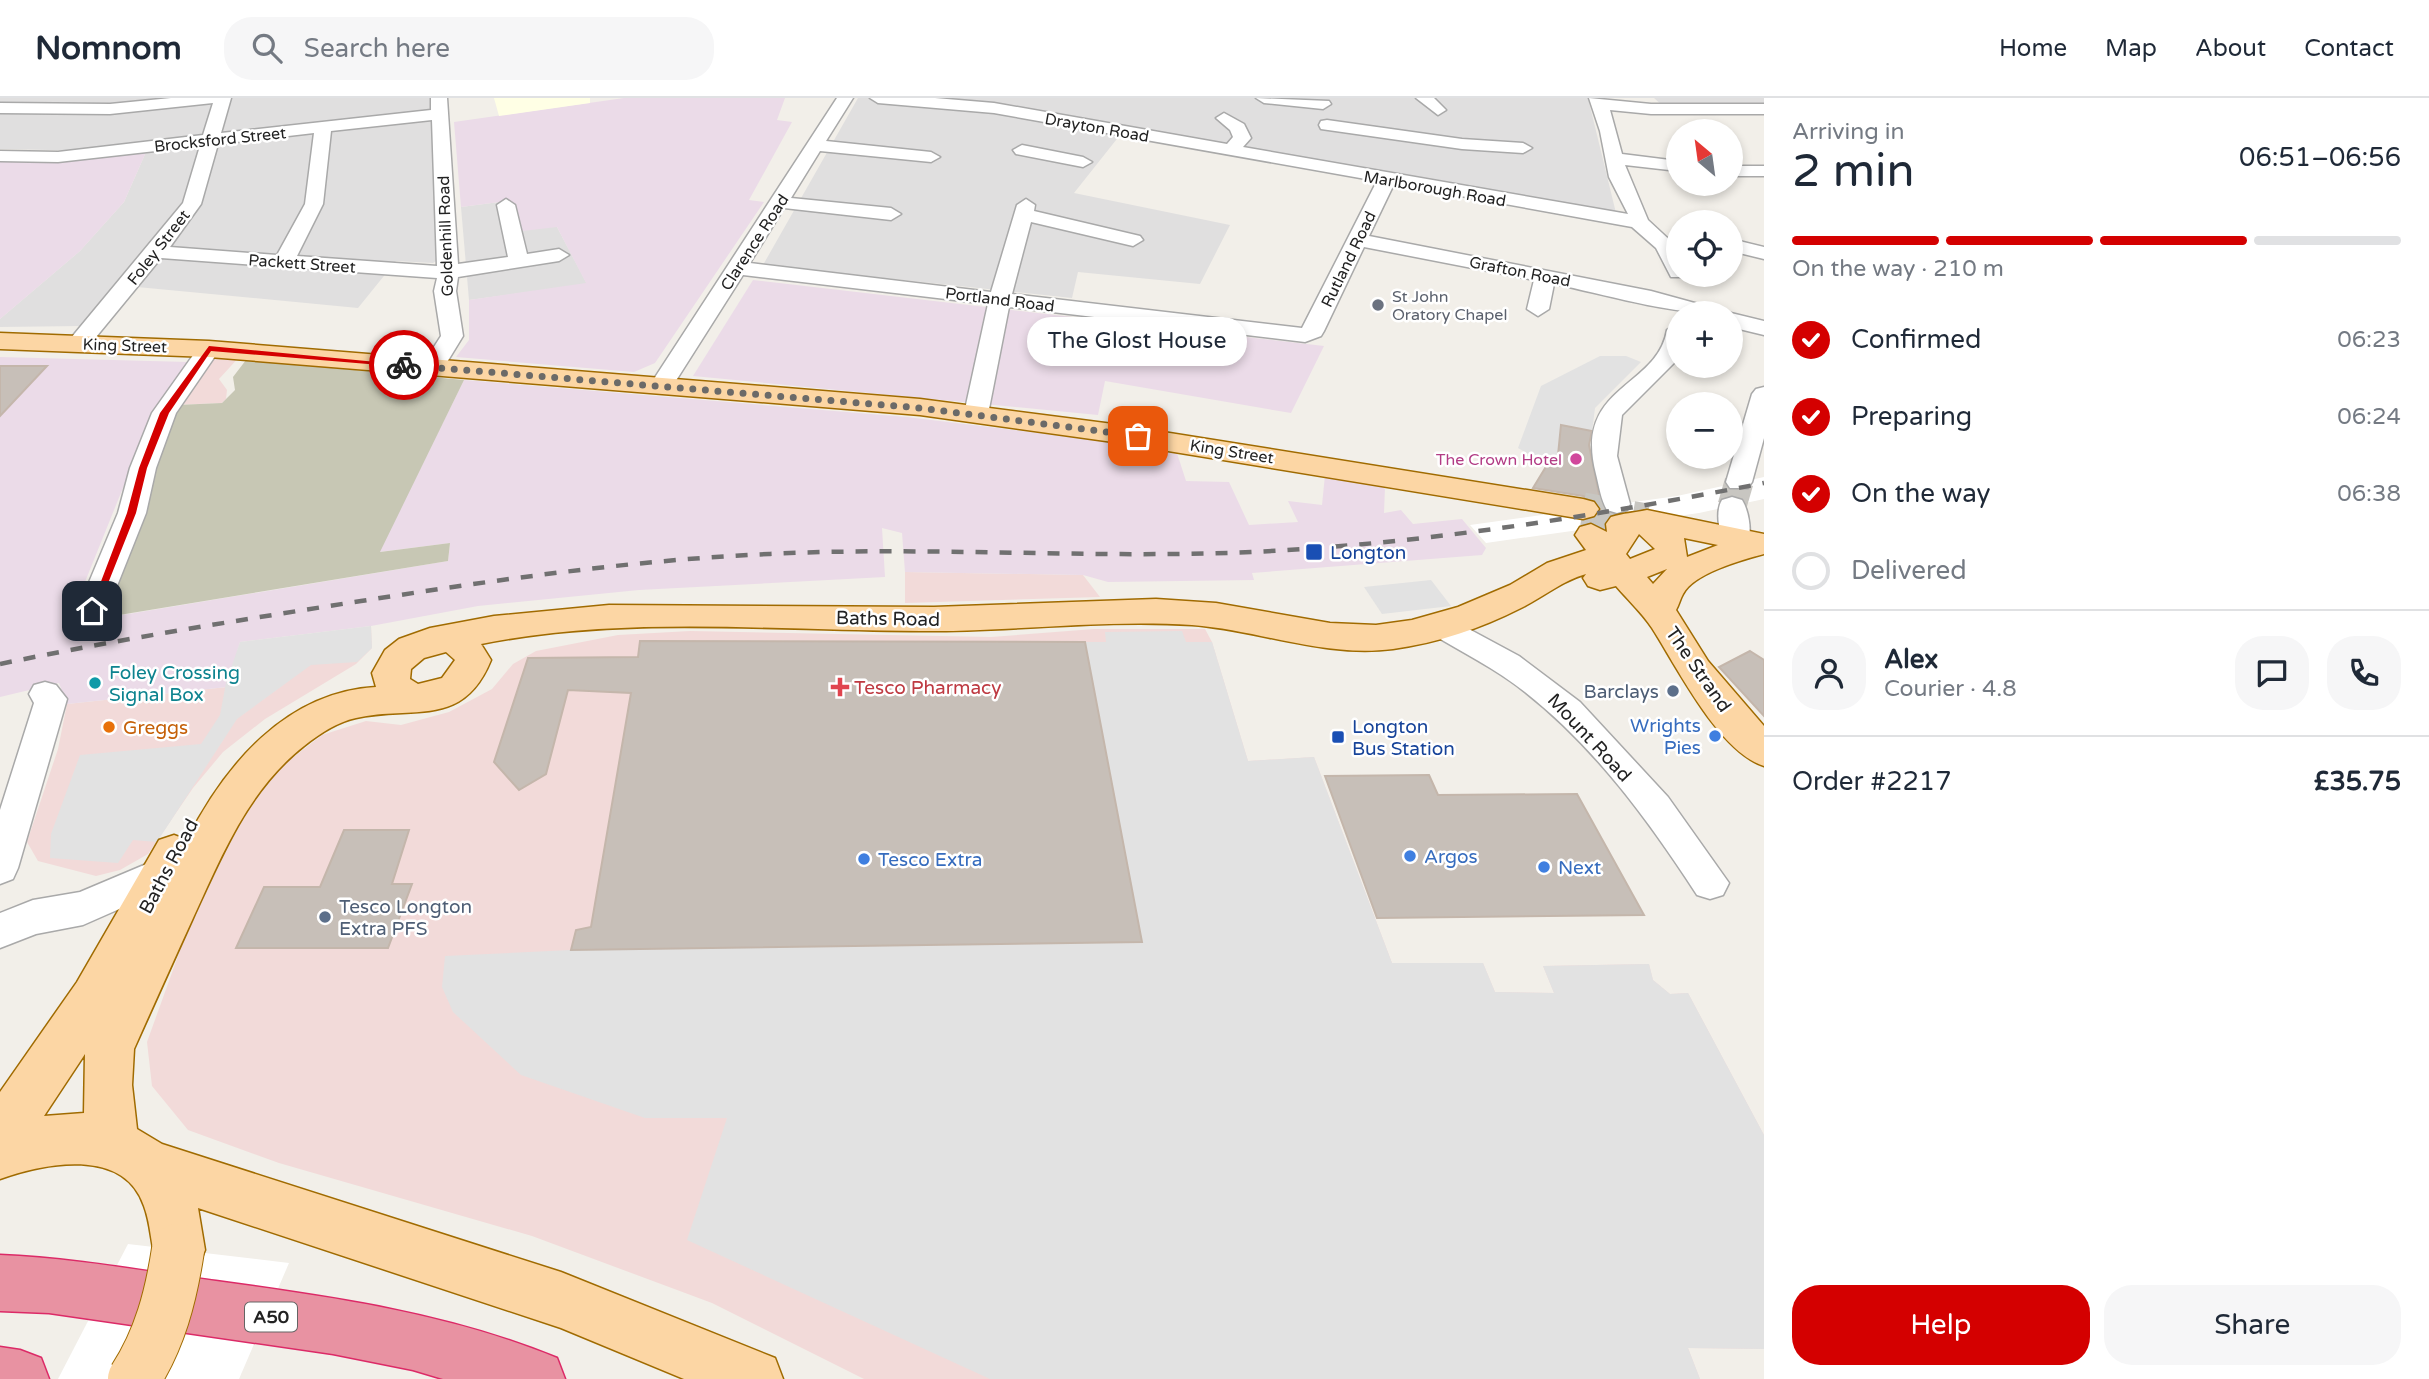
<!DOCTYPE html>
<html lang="en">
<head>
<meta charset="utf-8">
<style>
  body { margin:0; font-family:"Varela Round",sans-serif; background:#f6f6f7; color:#1f2937; height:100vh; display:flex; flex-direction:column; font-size:26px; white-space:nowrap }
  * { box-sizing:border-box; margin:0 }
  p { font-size:23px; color:#747a83 }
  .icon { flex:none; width:38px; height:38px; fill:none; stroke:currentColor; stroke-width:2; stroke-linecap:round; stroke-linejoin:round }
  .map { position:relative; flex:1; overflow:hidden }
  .panel { display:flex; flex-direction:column; background:#fff; width:665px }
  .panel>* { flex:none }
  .needle { width:46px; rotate:331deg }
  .controls { position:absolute; left:1666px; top:21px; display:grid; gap:14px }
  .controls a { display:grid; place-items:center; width:77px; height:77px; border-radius:50%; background:#fff; box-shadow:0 4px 10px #0003; font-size:35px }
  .pin { position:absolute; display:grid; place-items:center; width:60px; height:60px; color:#fff; margin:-30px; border-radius:14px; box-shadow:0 4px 10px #0006 }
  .courier { position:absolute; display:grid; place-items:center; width:70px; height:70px; margin:-35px; border:5px solid #d40000; border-radius:50%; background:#fff; color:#222; box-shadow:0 2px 9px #0007 }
  .bubble { position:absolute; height:49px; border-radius:24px; background:#fff; box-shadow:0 4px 10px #0003; font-size:23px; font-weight:600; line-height:49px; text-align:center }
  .summary em { font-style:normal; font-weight:600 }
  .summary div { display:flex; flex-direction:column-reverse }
  .summary { display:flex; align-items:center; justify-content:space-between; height:119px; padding:0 28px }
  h1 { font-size:46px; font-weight:600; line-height:52px }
  .bar { display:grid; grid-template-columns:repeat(4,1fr); gap:10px 7px; align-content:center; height:84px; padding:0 28px }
  .bar i { height:9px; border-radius:5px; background:#e0e1e3 }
  .bar .on { background:#d40000 }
  .bar p { grid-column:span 4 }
  .line { display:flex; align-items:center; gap:18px; padding:0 28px; border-top:2px solid #e0e1e3 }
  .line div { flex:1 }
  .round { display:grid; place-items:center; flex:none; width:74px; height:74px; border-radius:28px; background:#f6f6f7 }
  ol { padding:0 28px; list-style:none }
  li { display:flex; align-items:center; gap:21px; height:77px }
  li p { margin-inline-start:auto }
  li .icon { padding:7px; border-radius:50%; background:#d40000; color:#fff; stroke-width:4 }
  li:last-child { color:#747a83 }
  li i { width:38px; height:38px; border:4px solid #e0e1e3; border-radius:50% }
  .cta { display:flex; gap:14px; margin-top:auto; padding:14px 28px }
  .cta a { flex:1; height:80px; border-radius:28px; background:#d40000; color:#fff; font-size:28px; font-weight:600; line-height:80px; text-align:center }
  .cta a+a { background:#f6f6f7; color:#1f2937 }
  header { display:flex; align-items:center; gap:42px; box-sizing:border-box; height:98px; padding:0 35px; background:#fff; border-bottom:2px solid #e0e1e3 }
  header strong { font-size:33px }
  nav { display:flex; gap:38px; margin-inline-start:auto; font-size:24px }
  .search { width:490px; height:63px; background:#f6f6f7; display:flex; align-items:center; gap:18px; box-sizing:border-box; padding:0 24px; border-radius:28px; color:#747a83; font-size:26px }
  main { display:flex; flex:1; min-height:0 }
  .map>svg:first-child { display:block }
</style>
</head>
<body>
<header>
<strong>Nomnom</strong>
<div class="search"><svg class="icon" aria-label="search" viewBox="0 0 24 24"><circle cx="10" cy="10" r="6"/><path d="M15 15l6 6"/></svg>Search here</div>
<nav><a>Home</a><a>Map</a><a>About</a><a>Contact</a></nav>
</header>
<main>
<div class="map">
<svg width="1764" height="1281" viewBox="0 0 1764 1281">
  <rect width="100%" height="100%" fill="#f2efe9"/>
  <g fill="#e0dfdf">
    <path d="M0,0H432L441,160L433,165L396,163L358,210L137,189L117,190L82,228L0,229V221L80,153L124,104L146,54L0,51Z"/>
    <path d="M858,0H1588L1616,115L1124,32L1074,95L1230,127L1200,186L1078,174L1072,200L763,167Z"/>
    <path d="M1654,0H1764V8H1663Z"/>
    <path d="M507,103L557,129L587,186L469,202L461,109Z"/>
  </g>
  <g fill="#f2dad9">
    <path d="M217,256L241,257L219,281L227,292L226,301L222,305L173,307L204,261Z"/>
    <path d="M905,474L1083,477L1100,499L905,505Z"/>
    <path d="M371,528L372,550L356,566L265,621L223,654L193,690L148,756L120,772L96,778L38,763L27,744L58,651L67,606L227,589Z"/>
    <path d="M1094,531H1205L1212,544L1248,663L1314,659L1392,865H1483L1495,894L1554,895L1543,868L1649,866L1653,882L1670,896L1688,895L1764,1037V1251L1688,1250L1700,1281H864L712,1205L532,1138L279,1065L188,1032L152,988L147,944L187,833L246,712L268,679L322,637L366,623L401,627L449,614L492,591L513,566L536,553L618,537L690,533L991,539Z"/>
  </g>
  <g fill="#ebdbe8">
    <path d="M624,0H785L777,22L792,24L749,102L764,104L655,265L634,274L456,259L469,242V202L586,185L557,129L514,134L507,103L461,109L454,24Z"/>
    <path d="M146,54L124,104L80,153L0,221V64H53Z"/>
    <path d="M753,182L1324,248L1291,315L1105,283L1098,317L693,278Z"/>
    <path d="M0,259L188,264L133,365L68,526L448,463L450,445L379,454L464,282L907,319L1176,352L1186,383L1229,384L1249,427L1298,424L1288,403L1322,407L1325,377L1385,389L1384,415L1401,412L1413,426L1462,421L1486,450L1482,457L1252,475L1254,482L1108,484L1083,477L905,474L902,435L882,430L885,479L639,492L478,508L371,528L240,544L227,589L67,606L59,585L0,599Z"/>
  </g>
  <path fill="#ffffe5" d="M494,0H590V5L499,18Z"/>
  <path fill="#c7c7b4" d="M246,262L464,282L380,454L450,445L448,463L107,519L177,307L222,305L235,292L233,279Z"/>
  <g fill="#e2e2e2">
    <path d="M1600,258H1626L1641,264L1595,310L1592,334L1561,327L1557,367H1547L1518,350L1541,288Z"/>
    <path d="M1431,482L1451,508L1382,516L1364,489Z"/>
    <path d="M371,528L372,550L357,564L311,567L237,621L157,744L133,742L118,765L50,760L51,736L80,657L201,646L220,617L226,585L240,544Z"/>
    <path d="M1182,533L1186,544H1212L1248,663L1314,659L1392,865H1483L1495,894L1554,895L1543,868L1649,866L1653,882L1670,896L1688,895L1764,1037V1251L1688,1250L1700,1281H990L687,1142L727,1020H645L521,977L453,914L442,889L445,858L571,852L1141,844L1085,544H1106L1105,534Z"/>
  </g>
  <g fill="#fff">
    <path d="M1764,379V401L1699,415L1486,445L1470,427L1677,398Z"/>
    <path d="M128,1146L289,1165L239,1281H58Z"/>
  </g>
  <g fill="#c7bfb8" stroke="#c4b6ab" stroke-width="2">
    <path d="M0,268H47L0,318Z"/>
    <path d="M1561,327L1592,333L1589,347L1601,406L1583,398L1533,390L1547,367H1557Z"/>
    <path d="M640,543L1085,544L1142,844L571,852L576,832L591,829L631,595L568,592L546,676L519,692L494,664L528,560L638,559Z"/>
    <path d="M1750,553L1764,562V618L1719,569Z"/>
    <path d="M1429,677L1438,697L1577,696L1644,817L1377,820L1325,678Z"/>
    <path d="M344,732H409L392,786H412L388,850H236L264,789H320Z"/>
  </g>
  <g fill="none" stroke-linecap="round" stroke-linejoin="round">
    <path stroke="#c8c6c1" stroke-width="29" stroke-dasharray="29 14" stroke-linecap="butt" d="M1732,408L1739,384"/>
    <path stroke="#c8c6c1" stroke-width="33" stroke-dasharray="33 17" stroke-linecap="butt" d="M1583,411L1647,422"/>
    <g stroke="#a9a9a9" stroke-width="3">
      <g id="minor">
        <path d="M171,0H231L221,35L431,12V0H447L458,166L508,159L497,107L506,101L515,107L527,156L559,151L569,157L559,163L458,179L456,193L463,238L441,274H425L421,269L441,238L434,193L437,180L161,160L87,250H71L68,245L71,240L183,105L200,48L58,64L0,63V53L58,54L203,37L213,5L110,16L0,15V5L110,6ZM432,22L437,168L297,158L323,106L331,33ZM314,35L305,106L277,157L170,149L201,106L218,46Z"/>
        <path d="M837,0H853L826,43L931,54L940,59L931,64L820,53L791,100L891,110L901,116L891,122L784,110L750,165L991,194L1017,107L1026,101L1035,107L1034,113L1140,138L1143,142L1133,148L1031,124L1012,196L1302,230L1377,83L994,15L878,5L870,0H935L994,5L1227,46L1233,39L1230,32L1216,20L1224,15L1244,26L1251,40L1243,49L1628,116L1609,79L1600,33L1589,0L1651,6H1764V16H1651L1610,12L1622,56L1678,63V73L1625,67L1648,122L1675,147L1678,154V177H1687L1685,179H1671L1656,150L1632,129L1394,86L1369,138L1651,193L1713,210L1716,215C1664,215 1605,196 1554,186L1549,211L1538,218L1527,211L1534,182L1364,149L1324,233L1321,238L1305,244L1009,209L988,316L985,321H967L964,316L988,206L743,177L670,292H654L650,287Z"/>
        <path d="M1256,0L1329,3L1331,6L1323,11L1264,5Z"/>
        <path d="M1416,0H1434L1446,12L1438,17Z"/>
        <path d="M1327,22L1462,41L1523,45L1532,50L1523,55L1462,51L1321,31L1319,27L1321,23Z"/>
        <path d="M1022,47L1083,59L1092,64L1083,69L1016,56L1013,52Z"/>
        <rect x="1731" y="68" width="33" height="10"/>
        <path d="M1731,141L1764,149V161L1731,153Z"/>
        <path d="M1731,215L1764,223V237L1731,229Z"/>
        <path d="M1678,225V261L1622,317L1617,358L1630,406L1627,412L1617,415L1607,412C1601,402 1599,388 1596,376C1573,287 1657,291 1667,232Z"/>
        <path d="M209,244L220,251L176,315L156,370L146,415L107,513L103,520L92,524L81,520L77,513L118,415L130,370L152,315L201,246Z"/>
        <path d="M1764,289V340L1752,384L1748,390H1730L1726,384L1752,296L1756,291Z"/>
        <path d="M1732,399L1742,402C1749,413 1753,437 1746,448L1736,450L1726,448C1719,437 1715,413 1722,402Z"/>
        <path d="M1441,516L1519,558L1580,604L1668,699L1729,785L1723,797L1710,801L1697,797C1649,723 1595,649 1525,594C1496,571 1462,554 1430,535L1426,527L1430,519Z"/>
        <path d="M45,584L56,587L67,601L18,770L13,781L0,786V712L34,605L29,596L34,587Z"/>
        <path d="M163,759L176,764L181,775L176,786L83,827L36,836L0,850V815L33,802L80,794Z"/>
      </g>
    </g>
    <g stroke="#a06b00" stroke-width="3">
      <g id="major">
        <path d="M0,235L209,243L920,301L1113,326L1583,401L1594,404L1599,411L1594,418L1583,421L1113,344L920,317L209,259L0,251Z"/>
        <path d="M1647,412L1764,436V456C1742,462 1694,475 1683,496C1680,501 1679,507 1676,512L1708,563L1764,628V668C1719,654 1677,569 1652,530C1642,515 1628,502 1616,488L1600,492L1588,488L1583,480L1586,476C1562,483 1543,499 1521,510C1482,530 1437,545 1393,551C1324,560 1259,532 1192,527C1101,521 1011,534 921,533C776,533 625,517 481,546L491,562C463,631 414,607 356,620C337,624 319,636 304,648C248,692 222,757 193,820C173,864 153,908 134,951L132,987L137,1031L162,1046L561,1174L775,1260L783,1281H684L561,1230L198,1110L205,1152L197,1171L178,1179L159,1171C150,1150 152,1129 144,1108C124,1049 45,1065 0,1081V994L77,884L159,742L174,737L187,742C225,667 286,594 376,589L372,575L385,552L399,541L430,530L494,518L609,507L934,509L1156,501L1216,505L1330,525L1376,527L1412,522L1458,509L1510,487L1547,465L1586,452L1575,437L1580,429L1591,426L1607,434L1606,426L1611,419C1624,415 1633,415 1647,412ZM1639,436L1655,451L1630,461L1626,456ZM1684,440L1718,447L1687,459ZM1667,471L1653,486L1647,479ZM446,554L455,562L442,580L418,586L410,581L411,571L424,560ZM85,956L84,1015L44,1018Z"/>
      </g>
    </g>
    <g stroke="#dc2a67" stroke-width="3">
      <g id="highway">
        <path d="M0,1157C73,1160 144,1173 216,1183C332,1199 448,1215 557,1260L565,1281H443L413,1272L333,1256L49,1215L0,1213Z"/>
        <path d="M0,1249L20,1252L41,1260L49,1281H0Z"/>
      </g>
    </g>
    <use href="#minor" fill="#fff" fill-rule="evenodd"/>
    <use href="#major" fill="#fcd6a4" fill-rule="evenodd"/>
    <use href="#highway" fill="#e892a2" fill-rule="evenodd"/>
    <path stroke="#707070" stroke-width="4.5" stroke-dasharray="12 12" stroke-linecap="butt" d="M0,566C120,541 240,522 361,503C496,482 632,462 769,456C929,448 1090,461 1251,454C1424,446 1595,418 1764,385"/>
    <g stroke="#a06b00" stroke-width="54" stroke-linecap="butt">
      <path id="major-bridge" d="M134,1281C160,1241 171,1198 178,1152"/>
    </g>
    <use href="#major-bridge" stroke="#fcd6a4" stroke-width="52"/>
  </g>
  <path fill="#d40000" d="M209,248L408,267L404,269L211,253L169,315L147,370L136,415L97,513L89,515L127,415L139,370L160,315Z"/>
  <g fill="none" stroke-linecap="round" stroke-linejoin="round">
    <path stroke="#6b6a68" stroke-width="7" stroke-dasharray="0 12.6" d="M404,267L920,310L1138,338"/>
  </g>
  <circle fill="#6b7280" stroke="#fff" stroke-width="2.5" cx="1378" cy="207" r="7"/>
  <circle fill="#d1479c" stroke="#fff" stroke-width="2.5" cx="1576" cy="361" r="7"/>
  <g fill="#1a4fb4" stroke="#fff" stroke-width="2.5">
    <rect x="1305" y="445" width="18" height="18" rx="3.5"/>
    <rect x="1331" y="632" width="14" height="14" rx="3.5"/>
  </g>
  <circle fill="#0f9aa8" stroke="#fff" stroke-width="2.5" cx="95" cy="585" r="7"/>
  <path fill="#e0444e" stroke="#fff" stroke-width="2.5" d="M836.5 578.5h7v7h7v7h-7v7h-7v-7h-7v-7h7z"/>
  <g fill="#5c6f8a" stroke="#fff" stroke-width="2.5">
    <circle cx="1673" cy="593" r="7"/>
    <circle cx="325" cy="819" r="7"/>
  </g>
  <circle fill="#e8710a" stroke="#fff" stroke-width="2.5" cx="109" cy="629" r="7"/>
  <g fill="#3f7fe0" stroke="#fff" stroke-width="2.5">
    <circle cx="1715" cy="638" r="7"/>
    <circle cx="1410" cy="758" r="7"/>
    <circle cx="864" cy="761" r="7"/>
    <circle cx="1544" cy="769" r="7"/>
  </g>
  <g text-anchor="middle" stroke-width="5" stroke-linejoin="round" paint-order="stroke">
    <g font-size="16" fill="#222" stroke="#fff">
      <text transform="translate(1097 29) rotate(10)" y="6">Drayton Road</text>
      <text transform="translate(220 41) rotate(-6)" y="6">Brocksford Street</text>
      <text transform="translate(1435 90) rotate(10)" y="6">Marlborough Road</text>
      <text transform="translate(445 138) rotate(-92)" y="6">Goldenhill Road</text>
      <text transform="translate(754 144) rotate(-57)" y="6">Clarence Road</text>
      <text transform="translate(158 149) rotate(-52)" y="6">Foley Street</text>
      <text transform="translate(1348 161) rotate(-64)" y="6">Rutland Road</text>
      <text transform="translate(302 165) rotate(4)" y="6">Packett Street</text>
      <text transform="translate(1520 173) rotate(11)" y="6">Grafton Road</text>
      <text transform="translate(1000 201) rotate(7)" y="6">Portland Road</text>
      <text transform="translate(125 247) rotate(2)" y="6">King Street</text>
      <text transform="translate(1232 353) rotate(9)" y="6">King Street</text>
    </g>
    <g font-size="16" fill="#5b616d" stroke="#fff" text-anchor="start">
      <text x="1392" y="204">St John<tspan x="1392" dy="18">Oratory Chapel</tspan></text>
    </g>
    <g font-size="16" fill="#b23c85" stroke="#fff" text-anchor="end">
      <text x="1562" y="367">The Crown Hotel</text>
    </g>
    <rect fill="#fff" stroke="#646464" stroke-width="2" x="245" y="1204.5" width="52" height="29" rx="5"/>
    <g font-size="18" font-weight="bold" fill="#222">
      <text x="271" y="1225">A50</text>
    </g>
    <g font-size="19" fill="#164399" stroke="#fff" text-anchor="start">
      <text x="1330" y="461">Longton</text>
      <text x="1352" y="635">Longton<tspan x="1352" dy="22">Bus Station</tspan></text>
    </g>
    <g font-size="19" fill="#222" stroke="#fff">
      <text transform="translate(888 520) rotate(1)" y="7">Baths Road</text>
      <text transform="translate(1699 571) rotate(55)" y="7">The Strand</text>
      <text transform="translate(1590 639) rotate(47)" y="7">Mount Road</text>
      <text transform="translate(168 768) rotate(-62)" y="7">Baths Road</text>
    </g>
    <g font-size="19" fill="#0d838f" stroke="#fff" text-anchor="start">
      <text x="109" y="581">Foley Crossing<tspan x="109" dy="22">Signal Box</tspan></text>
    </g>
    <g font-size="19" fill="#be3a42" stroke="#fff" text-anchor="start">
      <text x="854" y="596">Tesco Pharmacy</text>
    </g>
    <g font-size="19" fill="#4e5e75" stroke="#fff" text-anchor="end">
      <text x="1659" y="600">Barclays</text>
      <text x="339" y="815" text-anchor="start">Tesco Longton<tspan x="339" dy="22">Extra PFS</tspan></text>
    </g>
    <g font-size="19" fill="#366cbe" stroke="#fff" text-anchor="start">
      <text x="1701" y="634" text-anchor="end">Wrights<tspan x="1701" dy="22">Pies</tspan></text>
      <text x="1424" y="765">Argos</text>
      <text x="878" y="768">Tesco Extra</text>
      <text x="1558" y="776">Next</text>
    </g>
    <g font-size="19" fill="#c56008" stroke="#fff" text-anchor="start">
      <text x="123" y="636">Greggs</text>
    </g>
  </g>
</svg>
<div class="controls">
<a><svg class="needle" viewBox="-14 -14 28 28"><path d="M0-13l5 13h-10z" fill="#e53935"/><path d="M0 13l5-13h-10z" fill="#747a83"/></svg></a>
<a><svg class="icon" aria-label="locate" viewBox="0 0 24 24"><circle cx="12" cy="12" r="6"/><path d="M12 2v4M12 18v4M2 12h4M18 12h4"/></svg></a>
<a>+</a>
<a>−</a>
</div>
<div class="pin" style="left:1138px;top:338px;background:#ea580c"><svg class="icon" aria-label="bag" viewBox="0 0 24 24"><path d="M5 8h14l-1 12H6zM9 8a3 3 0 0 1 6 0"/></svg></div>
<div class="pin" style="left:92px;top:513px;background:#1f2937"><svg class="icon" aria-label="home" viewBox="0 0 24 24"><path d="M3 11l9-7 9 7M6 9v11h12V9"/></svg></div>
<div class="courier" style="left:404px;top:267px"><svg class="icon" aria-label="bike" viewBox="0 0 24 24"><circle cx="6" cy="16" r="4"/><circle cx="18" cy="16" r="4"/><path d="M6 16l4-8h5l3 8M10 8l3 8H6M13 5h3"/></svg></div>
<div class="bubble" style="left:1027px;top:219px;width:220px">The Glost House</div>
</div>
<section class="panel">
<div class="summary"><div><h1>2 min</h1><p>Arriving in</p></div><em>06:51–06:56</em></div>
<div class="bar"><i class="on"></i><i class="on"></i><i class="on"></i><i></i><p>On the way · 210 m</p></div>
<ol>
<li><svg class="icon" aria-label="check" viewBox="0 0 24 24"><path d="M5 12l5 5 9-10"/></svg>Confirmed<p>06:23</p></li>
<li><svg class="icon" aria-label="check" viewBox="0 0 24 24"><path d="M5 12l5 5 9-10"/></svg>Preparing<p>06:24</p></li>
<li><svg class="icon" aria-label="check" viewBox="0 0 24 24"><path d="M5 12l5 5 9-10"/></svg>On the way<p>06:38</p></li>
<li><i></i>Delivered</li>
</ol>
<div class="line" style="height:126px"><a class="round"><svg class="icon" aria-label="person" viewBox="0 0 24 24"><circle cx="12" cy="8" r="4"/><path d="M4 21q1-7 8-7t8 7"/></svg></a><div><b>Alex</b><p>Courier · 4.8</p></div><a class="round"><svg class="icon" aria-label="chat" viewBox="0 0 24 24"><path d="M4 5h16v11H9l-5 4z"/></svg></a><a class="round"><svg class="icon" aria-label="phone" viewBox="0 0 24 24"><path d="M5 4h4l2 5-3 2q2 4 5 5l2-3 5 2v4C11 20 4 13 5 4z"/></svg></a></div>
<div class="line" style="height:91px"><div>Order #2217</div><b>£35.75</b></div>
<div class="cta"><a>Help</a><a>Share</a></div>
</section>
</main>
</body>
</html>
